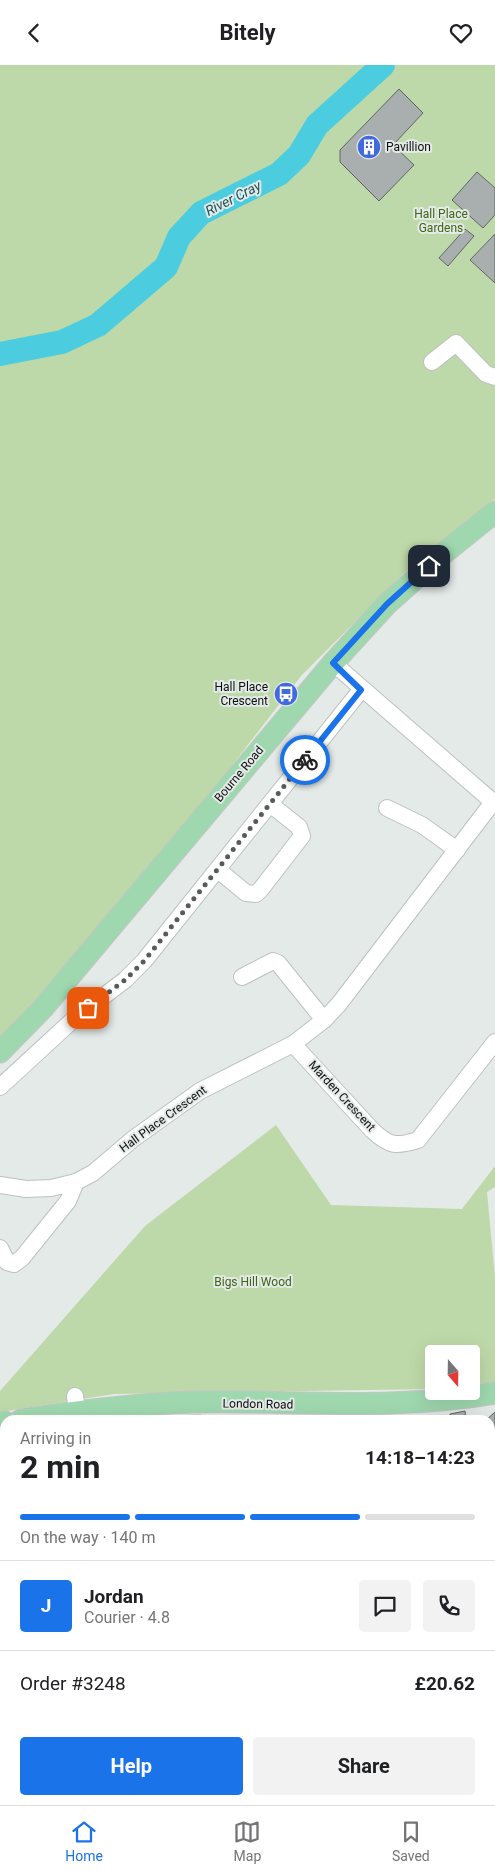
<!DOCTYPE html>
<html lang="en">
<head>
<meta charset="utf-8">
<style>
  body { margin:0; font-family:Roboto,sans-serif; background:#f2f2f2; color:#202124; height:100vh; display:flex; flex-direction:column; font-size:19px; white-space:nowrap }
  * { box-sizing:border-box; margin:0 }
  p { font-size:16px; color:#757577 }
  .icon { flex:none; width:28px; height:28px; fill:none; stroke:currentColor; stroke-width:2; stroke-linecap:round; stroke-linejoin:round }
  .map { position:relative; flex:1; overflow:hidden }
  .details { position:absolute; left:0px; top:1350px; width:495px; height:390px; display:flex; flex-direction:column; background:#fff; border-radius:15px 15px 0 0; box-shadow:0 5px 20px #0002 }
  .details>* { flex:none }
  .needle { width:32px; rotate:160deg }
  .controls { position:absolute; left:425px; top:1280px; display:grid; gap:10px }
  .controls a { display:grid; place-items:center; width:55px; height:55px; border-radius:5px; background:#fff; box-shadow:0 5px 20px #0002; font-size:25px }
  .pin { position:absolute; display:grid; place-items:center; width:42px; height:42px; color:#fff; margin:-21px; border-radius:10px; box-shadow:0 2px 8px #0006 }
  .courier { position:absolute; display:grid; place-items:center; width:50px; height:50px; margin:-25px; border:4px solid #1a73e8; border-radius:50%; background:#fff; color:#222; box-shadow:0 1px 6px #0007 }
  .overview em { font-style:normal; font-weight:700 }
  .overview div { display:flex; flex-direction:column-reverse }
  .overview { display:flex; align-items:center; justify-content:space-between; height:85px; padding:0 20px }
  h1 { font-size:32px; font-weight:700; line-height:38px }
  .bar { display:grid; grid-template-columns:repeat(4,1fr); gap:8px 5px; align-content:center; height:60px; padding:0 20px }
  .bar i { height:6px; border-radius:4px; background:#e0e0e0 }
  .bar .selected { background:#1a73e8 }
  .bar p { grid-column:span 4 }
  .line { display:flex; align-items:center; gap:12px; padding:0 20px; border-top:1px solid #e0e0e0 }
  .line div { flex:1 }
  .round { display:grid; place-items:center; flex:none; width:52px; height:52px; border-radius:5px; background:#f2f2f2 }
  .cta { display:flex; gap:10px; margin-top:auto; padding:10px 20px }
  .cta a { flex:1; height:58px; border-radius:5px; background:#1a73e8; color:#fff; font-size:20px; font-weight:700; line-height:58px; text-align:center }
  .cta a+a { background:#f2f2f2; color:#202124 }
  header { display:flex; justify-content:space-between; align-items:center; height:65px; padding:0 20px; background:#fff; font-size:22px; font-weight:700 }
  .tab-bar { display:flex; justify-content:space-around; align-items:center; height:70px; border-top:1px solid #e0e0e0; background:#fff; font-size:14px; color:#757577 }
  .tab-bar a { display:grid; justify-items:center; gap:2px }
  .tab-bar .selected { color:#1a73e8 }
  .map>svg:first-child { display:block }
</style>
</head>
<body>
<header><svg class="icon" aria-label="back" viewBox="0 0 24 24"><path d="M15 5l-7 7 7 7"/></svg>Bitely<svg class="icon" aria-label="heart" viewBox="0 0 24 24"><path d="M12 20l-8-8c-3-5 5-10 8-4 3-6 11-1 8 4z"/></svg></header>
<div class="map">
<svg width="495" height="1740" viewBox="0 0 495 1740">
  <rect width="100%" height="100%" fill="#e3eae7"/>
  <g fill="#bed9a9">
    <path d="M0,0H495V434L406,506L301,611L193,751L22,953L0,974Z"/>
    <path d="M276,1060L331,1140L462,1144L495,1101V1122L487,1127L495,1212V1317L471,1320V1289H434V1324L114,1329L0,1347V1326L145,1161Z"/>
    <path d="M201,1349L202,1355H97Z"/>
    <path d="M5,1369V1735H119L112,1740H0V1370Z"/>
    <path d="M495,1636V1738C483,1716 491,1662 495,1636Z"/>
  </g>
  <g fill="none" stroke-linecap="round" stroke-linejoin="round">
    <path stroke="#4ccddf" stroke-width="24" d="M0,289L62,277L98,260L166,202L179,172L201,148L279,109L299,90L317,60L383,0"/>
  </g>
  <g fill="#a8afae" stroke="#5f6665">
    <path d="M399,24L423,48L393,80L414,100L379,136L340,97V85Z"/>
    <path d="M477,107L495,123V150L483,163L452,135Z"/>
    <path d="M465,164L474,171L448,201L439,193Z"/>
    <path d="M495,169V218L470,195Z"/>
    <path d="M465,1346L466,1354L451,1355L450,1349Z"/>
    <path d="M495,1347V1370L494,1371L490,1366V1355H486Z"/>
  </g>
  <g fill="none" stroke-linecap="round" stroke-linejoin="round">
    <g stroke="#bcc2c0" stroke-width="18">
      <g id="minor">
        <path d="M432,297L456,278L486,309L495,312"/>
        <path d="M387,743L422,760L457,785"/>
        <path d="M218,805L246,828L256,829L261,824L302,771L299,762L270,739"/>
        <path d="M242,912L273,896L278,898L324,955"/>
        <path d="M293,979L372,1065C389,1081 396,1082 418,1075L495,977"/>
        <path d="M0,1022L75,953L125,915L144,896L361,625"/>
        <path d="M0,1120L26,1124L51,1123L76,1117L93,1108L133,1074L200,1026L293,979L324,955L339,939L493,737L333,598"/>
        <path d="M0,1183L7,1197L14,1199L22,1193L68,1136L76,1117"/>
        <path d="M75,1331L77,1346"/>
        <path d="M490,1404L495,1400"/>
        <path d="M187,1735L189,1740"/>
        <path d="M284,1735L285,1740"/>
        <path d="M131,1740L140,1735"/>
        <path d="M431,1740L432,1735"/>
      </g>
    </g>
    <g stroke="#c5c5c5" stroke-width="23">
      <g id="major">
        <path d="M0,987L43,943L333,598L387,539L444,488L495,447"/>
        <path d="M21,1355C78,1346 135,1339 193,1337C296,1335 392,1346 495,1328"/>
        <path d="M0,1358L5,1357"/>
      </g>
    </g>
    <use href="#minor" stroke="#fff" stroke-width="16"/>
    <use href="#major" stroke="#9fd8af" stroke-width="21"/>
  </g>
  <g fill="none" stroke-linecap="round" stroke-linejoin="round">
    <path stroke="#575b59" stroke-width="5" stroke-dasharray="0 9" d="M88,943L125,915L144,896L305,695"/>
    <path stroke="#1a73e8" stroke-width="6" d="M305,695L361,625L333,598L387,539L429,501"/>
  </g>
  <defs>
    <g id="building-disc" transform="scale(1.25)"><circle r="9.5" fill="#416bdd" stroke="#e3eae7"/><path d="M-4-6H4V6H1V3H-1V6H-4ZM-2.5-4.3h1.7v1.8h-1.7ZM.8-4.3h1.7v1.8H.8ZM-2.5-1h1.7V.8h-1.7ZM.8-1h1.7V.8H.8Z" fill="#fff"/></g>
    <g id="bus-disc" transform="scale(1.25)"><circle r="9.5" fill="#416bdd" stroke="#e3eae7"/><path d="M-5-6H5V4H4V6H2V4H-2V6H-4V4H-5ZM-3.5-4V0h7V-4ZM-3.5 1.2v1.5H-2V1.2ZM2 1.2v1.5H3.5V1.2Z" fill="#fff"/></g>
  </defs>
  <g fill-rule="evenodd">
    <use href="#building-disc" x="369" y="82"/>
    <use href="#bus-disc" x="286" y="629"/>
  </g>
  <g text-anchor="middle" stroke-width="4" stroke-linejoin="round" paint-order="stroke">
    <g font-size="12" fill="#0c0e0d" stroke="#e3eae7" text-anchor="start">
      <text x="386" y="86">Pavillion</text>
      <text x="268" y="626" text-anchor="end">Hall Place<tspan x="268" dy="14">Crescent</tspan></text>
    </g>
    <g font-size="12" fill="#3f6414" stroke="#e3eae7">
      <text x="441" y="153">Hall Place<tspan x="441" dy="14">Gardens</tspan></text>
      <text x="253" y="1221">Bigs Hill Wood</text>
    </g>
    <g font-size="12" fill="#0c0e0d" stroke="#e3eae7">
      <text transform="translate(239 709) rotate(-50)" y="4">Bourne Road</text>
      <text transform="translate(342 1031) rotate(47)" y="4">Marden Crescent</text>
      <text transform="translate(163 1054) rotate(-36)" y="4">Hall Place Crescent</text>
      <text transform="translate(258 1339) rotate(1)" y="4">London Road</text>
    </g>
    <g font-size="14" font-style="italic" fill="#1c525a" stroke="#e3eae7">
      <text transform="translate(233 133) rotate(-27)" y="5">River Cray</text>
    </g>
  </g>
</svg>
<div class="controls">
<a><svg class="needle" viewBox="-14 -14 28 28"><path d="M0-13l5 13h-10z" fill="#e53935"/><path d="M0 13l5-13h-10z" fill="#757577"/></svg></a>
</div>
<div class="pin" style="left:88px;top:943px;background:#ea580c"><svg class="icon" aria-label="bag" viewBox="0 0 24 24"><path d="M5 8h14l-1 12H6zM9 8a3 3 0 0 1 6 0"/></svg></div>
<div class="pin" style="left:429px;top:501px;background:#1f2937"><svg class="icon" aria-label="home" viewBox="0 0 24 24"><path d="M3 11l9-7 9 7M6 9v11h12V9"/></svg></div>
<div class="courier" style="left:305px;top:695px"><svg class="icon" aria-label="bike" viewBox="0 0 24 24"><circle cx="6" cy="16" r="4"/><circle cx="18" cy="16" r="4"/><path d="M6 16l4-8h5l3 8M10 8l3 8H6M13 5h3"/></svg></div>
<section class="details">
<div class="overview"><div><h1>2 min</h1><p>Arriving in</p></div><em>14:18–14:23</em></div>
<div class="bar"><i class="selected"></i><i class="selected"></i><i class="selected"></i><i></i><p>On the way · 140 m</p></div>
<div class="line" style="height:90px"><b class="round" style="background:#1a73e8;color:#fff">J</b><div><b>Jordan</b><p>Courier · 4.8</p></div><a class="round"><svg class="icon" aria-label="chat" viewBox="0 0 24 24"><path d="M4 5h16v11H9l-5 4z"/></svg></a><a class="round"><svg class="icon" aria-label="phone" viewBox="0 0 24 24"><path d="M5 4h4l2 5-3 2q2 4 5 5l2-3 5 2v4C11 20 4 13 5 4z"/></svg></a></div>
<div class="line" style="height:65px"><div>Order #3248</div><b>£20.62</b></div>
<div class="cta"><a>Help</a><a>Share</a></div>
</section>
</div>
<nav class="tab-bar">
<a class="selected"><svg class="icon" aria-label="home" viewBox="0 0 24 24"><path d="M3 11l9-7 9 7M6 9v11h12V9"/></svg>Home</a>
<a><svg class="icon" aria-label="map" viewBox="0 0 24 24"><path d="M3 6l6-2 6 2 6-2v14l-6 2-6-2-6 2zM9 4v14M15 6v14"/></svg>Map</a>
<a><svg class="icon" aria-label="saved" viewBox="0 0 24 24"><path d="M7 4h10v16l-5-4-5 4z"/></svg>Saved</a>
</nav>
</body>
</html>
